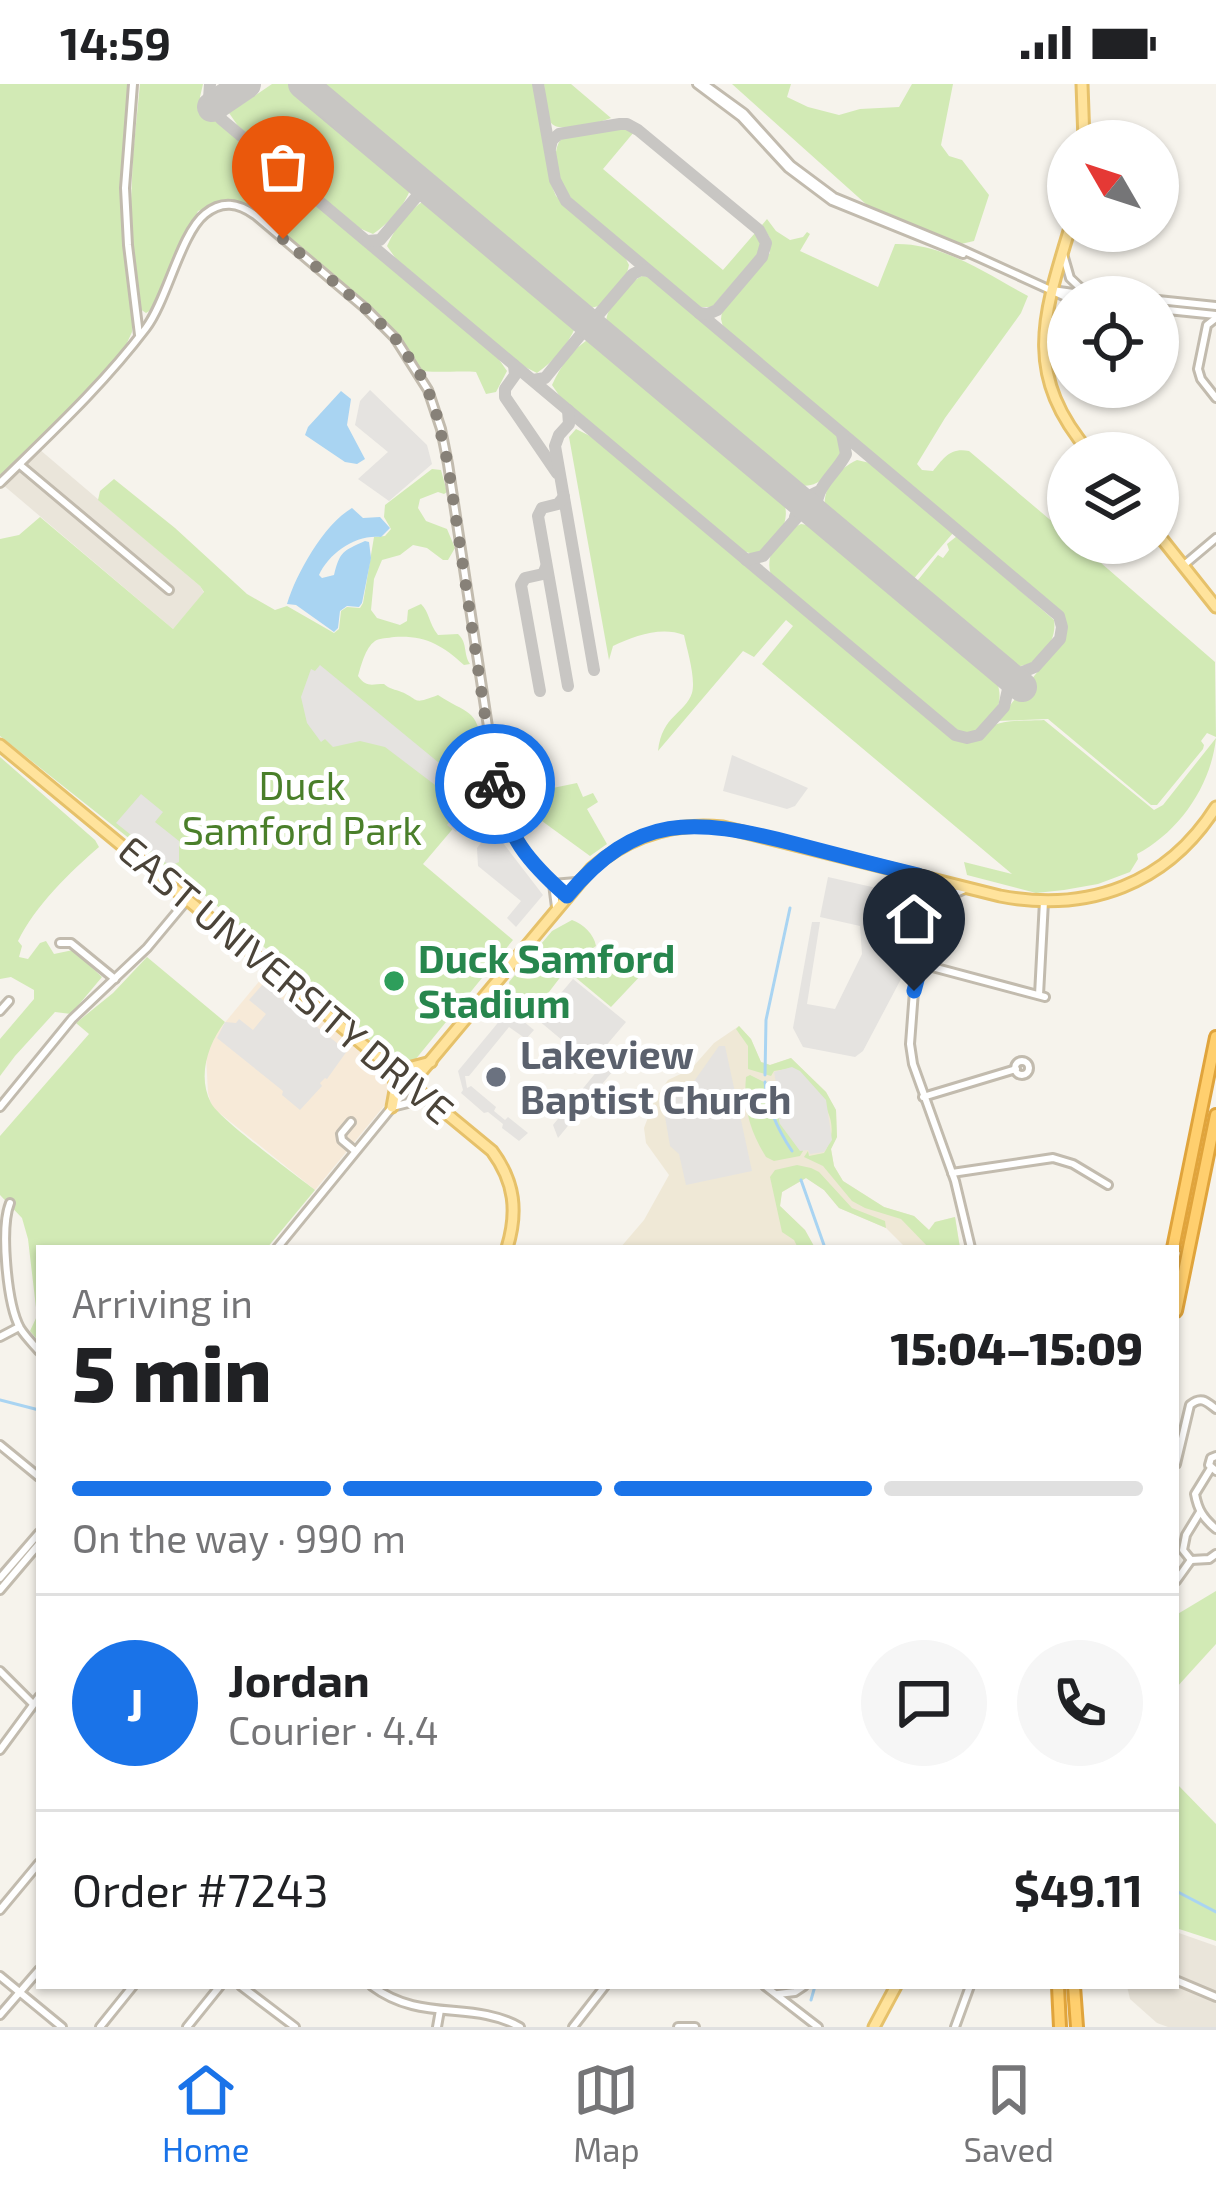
<!DOCTYPE html>
<html lang="en">
<head>
<meta charset="utf-8">
<style>
  body { margin:0; font-family:"Exo 2",sans-serif; background:#f6f6f6; color:#202124; height:100vh; display:flex; flex-direction:column; font-size:45px; white-space:nowrap }
  * { box-sizing:border-box; margin:0 }
  p { font-size:39px; color:#757577 }
  .icon { flex:none; width:66px; height:66px; fill:none; stroke:currentColor; stroke-width:2; stroke-linecap:round; stroke-linejoin:round }
  .map { position:relative; flex:1; overflow:hidden }
  .drawer { position:absolute; left:36px; top:1161px; width:1143px; height:744px; display:flex; flex-direction:column; background:#fff; border-radius:0px; box-shadow:0 3px 9px #0004 }
  .drawer>* { flex:none }
  .needle { width:78px; rotate:309deg }
  .buttons { position:absolute; left:1047px; top:36px; display:grid; gap:24px }
  .buttons a { display:grid; place-items:center; width:132px; height:132px; border-radius:50%; background:#fff; box-shadow:0 3px 9px #0004; font-size:60px }
  .pin { position:absolute; display:grid; place-items:center; width:102px; height:102px; color:#fff; margin:-123px -51px; border-radius:50% 50% 50% 0; rotate:-45deg; box-shadow:0 0 12px #0007 }
  .pin .icon { rotate:45deg }
  .courier { position:absolute; display:grid; place-items:center; width:120px; height:120px; margin:-60px; border:9px solid #1a73e8; border-radius:50%; background:#fff; color:#222; box-shadow:0 3px 15px #0007 }
  .headline em { font-style:normal; font-weight:800 }
  .headline div { display:flex; flex-direction:column-reverse }
  .headline { display:flex; align-items:center; justify-content:space-between; height:204px; padding:0 36px }
  h1 { font-size:78px; font-weight:800; line-height:90px }
  .bar { display:grid; grid-template-columns:repeat(4,1fr); gap:18px 12px; align-content:center; height:144px; padding:0 36px }
  .bar i { height:15px; border-radius:9px; background:#e0e0e0 }
  .bar .selected { background:#1a73e8 }
  .bar p { grid-column:span 4 }
  .line { display:flex; align-items:center; gap:30px; padding:0 36px; border-top:3px solid #e0e0e0 }
  .line div { flex:1 }
  .round { display:grid; place-items:center; flex:none; width:126px; height:126px; border-radius:63px; background:#f6f6f6 }
  .status { display:flex; justify-content:space-between; align-items:center; height:84px; padding:0 60px; background:#fff; direction:ltr }
  .status svg { height:33px; fill:currentColor }
  .menu { display:flex; justify-content:space-around; align-items:center; height:168px; border-top:3px solid #e0e0e0; background:#fff; font-size:33px; color:#757577 }
  .menu a { display:grid; justify-items:center; gap:6px }
  .menu .selected { color:#1a73e8 }
  .map>svg:first-child { display:block }
</style>
</head>
<body>
<div class="status"><b>14:59</b><svg viewBox="0 0 49 12"><path d="M0 12V9h3v3zM5 12V6h3v6zM10 12V3h3v9zM15 12V0h3v12zM26 1h20v11H26zM47 4h2v5h-2z"/></svg></div>
<div class="map">
<svg width="1216" height="1943" viewBox="0 0 1216 1943">
  <rect width="100%" height="100%" fill="#f6f3ec"/>
  <g fill="#eae5da">
    <path d="M39,365L200,502L204,509L173,545L2,400Z"/>
    <path d="M1176,1848L1216,1862V1943H1168L1157,1939L1130,1915L1127,1902H1176Z"/>
  </g>
  <path fill="#f7ead8" d="M266,889L390,993L393,1011L315,1106L212,1023L208,1009L206,971L218,947Z"/>
  <path fill="#efe8d6" d="M739,942L751,955L761,978L770,981L791,974L826,1008L836,1026L837,1053L831,1065L834,1082L843,1097L884,1123L914,1132L929,1146L935,1138L955,1133L960,1164H906L886,1144L839,1124L824,1106L806,1094L782,1108L780,1122L805,1146L815,1164H620L644,1136L669,1091L646,1059L644,1044L655,1015L668,996L691,985L714,959Z"/>
  <g fill="#d2eab5">
    <path d="M0,0H129L121,98L133,229L132,248L120,274L0,395Z"/>
    <path d="M140,0H203L200,13L216,35L498,274L507,287L496,308L486,310L476,288C459,286 432,290 420,286L397,252L379,233L250,125C231,114 218,120 198,127L151,226L146,229L140,225L130,141L133,71Z"/>
    <path d="M272,0H288L411,104C403,124 390,138 373,150L359,144L238,42L227,26L237,15L241,21Z"/>
    <path d="M318,0H533L551,100L556,112L625,173L629,181L627,189L599,222L586,225Z"/>
    <path d="M544,0H571L611,34C601,38 561,49 552,40C545,32 545,10 544,0Z"/>
    <path d="M732,0H791L787,13L808,23L839,31L860,25L899,23L912,0H953L941,61L949,72L962,76L989,111L974,157L961,160L867,121Z"/>
    <path d="M627,44L634,48L603,85L723,186L755,149C762,156 762,162 757,171L712,223H699L572,115C559,101 549,71 561,55Z"/>
    <path d="M425,116L576,242C567,262 555,276 537,289L523,282L396,175L387,162C396,142 407,128 425,116Z"/>
    <path d="M767,135L776,147L790,156L803,153L807,148L810,150L800,167L878,203L895,160C943,159 987,190 1028,212L1021,229L945,334L917,380L922,386L933,387C943,375 950,363 969,367L1068,451V459H1078L1215,578L1216,653L1207,649L1201,657L1204,661L1203,665L1157,721H1151L1048,635L997,637L1063,557L1066,540L1059,526L723,243L721,235L722,227L770,169V154L762,141Z"/>
    <path d="M642,192L649,193L835,349L839,356L841,369C832,388 817,408 795,400L606,242C604,224 626,200 642,192Z"/>
    <path d="M590,254L783,416C793,439 775,461 754,470L741,467L561,314L552,301C561,281 572,266 590,254Z"/>
    <path d="M576,345L590,352L620,374L957,656C985,661 976,652 993,642C1004,635 1031,637 1044,636L1154,726L1163,721L1216,654C1211,702 1179,748 1137,770L1138,775L1130,788L1098,800L1064,806L1036,809L967,791L964,778L1012,790L762,580L793,542L786,536L754,573L743,567L658,667C662,631 685,630 692,609C696,594 687,566 684,551C661,542 634,552 613,562L609,576L569,353Z"/>
    <path d="M857,376L870,379L953,449L911,498L825,423C822,404 839,384 857,376Z"/>
    <path d="M432,385L441,386L447,408L444,410L438,408L420,415L418,424L426,437L447,445L455,464L448,476H443L427,464L413,461L400,471L382,476L374,495L371,526L377,534L400,541L407,537L408,526L421,520C429,527 429,540 438,551L458,550C468,559 463,570 470,580L464,581C442,561 425,551 394,553C389,554 379,554 375,557C365,564 361,582 358,592C367,604 371,600 384,600C388,604 393,605 399,607C421,615 410,622 438,611C466,630 479,624 481,663C481,676 482,682 476,694L466,693L484,708L423,780L513,856L415,976L406,981L394,977L200,807L169,786L0,652V455L19,451L40,433L173,545L204,508L200,502L98,416L100,407L114,395L175,444L247,510L275,526L287,522L334,549L339,545L341,527L347,523L360,524L363,519L374,453L385,452L391,445L384,433L385,421Z"/>
    <path d="M801,440L814,442L995,594C1010,622 986,657 955,647L772,493C762,471 781,449 801,440Z"/>
    <path d="M957,452L1054,536C1058,560 1034,588 1009,581L914,501L938,471L943,474L949,466L947,460Z"/>
    <path d="M0,673L95,756L99,763C70,788 35,822 18,857L22,862L19,873L28,875L40,859L46,857L54,870L73,866L102,893L71,930L55,928L15,972L0,992V955L34,915V906L11,893L0,895Z"/>
    <path d="M577,699L583,713L593,709L598,718L587,725L607,760L590,772L509,713Z"/>
    <path d="M572,836C583,840 594,850 596,862L572,878L539,921C527,922 510,911 509,898L552,847Z"/>
    <path d="M616,864L622,866L643,889L611,923L575,893Z"/>
    <path d="M147,873L225,938C208,960 197,992 211,1019C219,1035 296,1091 315,1106L267,1164H39V1258L30,1247L37,1232L28,1155L22,1134L0,1111V1052L89,950L76,939L113,909Z"/>
    <path d="M739,942L751,955L761,978L770,981L791,974L826,1008L836,1026L837,1053L831,1065L834,1082L843,1097L884,1123L914,1132L929,1146L935,1138L955,1133L960,1164H929L901,1135L865,1124L852,1117L823,1082L804,1073L808,1067L809,1072L824,1069C846,1035 816,1007 793,984L774,987L771,992L748,985V962L736,945Z"/>
    <path d="M750,991L764,998H775L772,1002L776,1018L780,1019L776,1021L780,1040L784,1039L803,1067L800,1072L774,1077L766,1073C750,1047 743,1024 746,993Z"/>
    <path d="M797,1081L811,1084L819,1088L852,1124L885,1137L886,1144L839,1124L824,1106L806,1094L782,1108L780,1122L805,1146L815,1164L797,1162L794,1156L782,1148L770,1093L775,1086Z"/>
    <path d="M1216,1507V1560L1176,1604V1531Z"/>
    <path d="M1176,1699L1216,1740V1857L1176,1844Z"/>
  </g>
  <g fill="#e5e3e0">
    <path d="M370,306L427,361L432,380L389,417L358,395L388,368L355,341L360,317Z"/>
    <path d="M320,581L455,692L443,707L385,663L360,657L333,663L325,655L321,658L307,639L301,613L311,585L315,587Z"/>
    <path d="M732,671L808,704L795,722L787,725L723,707Z"/>
    <path d="M141,710L163,728L155,738L179,757V778L170,782L116,739Z"/>
    <path d="M470,710L473,712L483,710L500,755L543,811L516,843L507,834L521,817L478,782L477,764L486,752L476,724L456,748L447,741Z"/>
    <path d="M828,793L903,810L923,827L911,876L863,967L855,973L803,963L793,944L812,838H820L807,920L835,925L862,870L860,842L820,833Z"/>
    <path d="M573,895L626,938L604,964L621,977L558,1054L553,1041L598,986L538,936Z"/>
    <path d="M263,900L347,967L327,995L325,994L320,999L322,1002L300,1026L282,1011L283,1007L217,954L225,938L236,939L239,935L253,946L266,930L249,916Z"/>
    <path d="M506,929L517,932L534,946L526,955L509,943L469,992H465L467,1004L471,1002L496,1023L494,1027L505,1036L508,1033L528,1049L519,1057L502,1044L503,1040L488,1028L484,1029L461,1009L463,1006L458,987Z"/>
    <path d="M719,962H725L752,1087L686,1101L679,1070L670,1062L663,1021L695,996Z"/>
    <path d="M792,983L800,987L826,1016L832,1056L824,1068L810,1070L808,1066L800,1067L780,1040L773,1001L776,999L774,988Z"/>
  </g>
  <g fill="#a9d4f2">
    <path d="M341,307L351,315L347,341L365,375L357,380L345,378L305,351L308,343Z"/>
    <path d="M352,424L363,434L380,433L390,444L381,453C356,450 329,469 319,491L322,494L334,491C340,467 343,467 365,457L369,458L371,474L362,519L359,523L347,522L340,527L338,544L334,548L296,521L287,520C296,490 324,440 352,424Z"/>
  </g>
  <g fill="none" stroke-linecap="round" stroke-linejoin="round">
    <g stroke="#a9d4f2" stroke-width="3">
      <path d="M765,991L766,936L790,824"/>
      <path d="M765,998C767,1024 778,1046 792,1067"/>
      <path d="M801,1096L825,1164"/>
      <path d="M0,1316L39,1326"/>
      <path d="M37,1628L39,1629"/>
      <path d="M1176,1807L1216,1828"/>
      <path d="M811,1916L815,1902"/>
    </g>
    <g stroke="#c8c6c3" stroke-width="12">
      <path d="M210,0L209,15L219,31"/>
      <path d="M538,0L555,96L566,117L1059,532L1062,543L1060,555L1035,583L1020,589L1001,585"/>
      <path d="M226,13L219,23L221,35L955,651L967,654L979,651L1004,623L1008,605L1001,585"/>
      <path d="M550,64L552,56L559,50L620,40H627L638,46L759,146L766,159L762,173L717,226L708,230L699,229"/>
      <path d="M368,157L380,156L418,111L419,102L416,94"/>
      <path d="M582,249L583,240L579,231L588,234L598,231"/>
      <path d="M514,281L515,291L505,305V313L557,389"/>
      <path d="M533,296L545,294L582,249L591,246L599,248L596,240L598,231L633,190L641,186L648,187"/>
      <path d="M568,326L569,340L559,351L555,362L594,586"/>
      <path d="M564,413L558,420L542,424L538,432L568,602"/>
      <path d="M795,433L799,423L792,410L807,413L817,408"/>
      <path d="M746,476L763,472L799,431L806,429L818,431C811,404 835,392 846,370L842,350"/>
      <path d="M540,607L521,501L525,494L543,490L546,483"/>
    </g>
    <g stroke="#c8c6c3" stroke-width="30">
      <path d="M303,0L1022,603"/>
      <path d="M212,23L246,0"/>
    </g>
    <g stroke="#c2bbae" stroke-width="12">
      <g id="minor">
        <path d="M133,0L125,104L128,161L139,251"/>
        <path d="M697,0L741,33L788,84L832,117L963,170"/>
        <path d="M704,0L744,29L791,81L834,113L958,164L1068,214"/>
        <path d="M1063,170L1070,194L1088,211"/>
        <path d="M1052,206L1102,213"/>
        <path d="M1158,216L1216,222"/>
        <path d="M1158,225L1216,231"/>
        <path d="M1216,234L1207,241L1198,285L1201,295L1216,314"/>
        <path d="M1048,245L1056,233L1068,224"/>
        <path d="M20,381L169,506"/>
        <path d="M0,399C51,349 103,301 146,244C167,216 181,149 205,130C222,116 238,119 255,131L365,224L395,254L428,306L441,345L448,380L499,715C510,757 535,784 567,813"/>
        <path d="M1184,481L1216,454"/>
        <path d="M921,793L932,804L937,816"/>
        <path d="M943,797L914,907L910,960L913,980L955,1097L971,1164"/>
        <path d="M941,816L967,804"/>
        <path d="M556,823L553,800L576,798"/>
        <path d="M60,859H71L115,895"/>
        <path d="M921,880L1045,913"/>
        <path d="M1039,911L1044,817"/>
        <path d="M0,927L9,917"/>
        <circle cx="1022" cy="984" r="7"/>
        <path d="M923,1013L1016,985"/>
        <path d="M396,1022L420,1016L429,1017"/>
        <path d="M0,1023L72,935L147,864L187,816"/>
        <path d="M351,1038L341,1050L342,1056L355,1067"/>
        <path d="M952,1089L1053,1074L1073,1080L1108,1101"/>
        <path d="M10,1119C0,1144 7,1220 20,1244C25,1252 33,1260 39,1267"/>
        <path d="M277,1164L411,1000"/>
        <path d="M0,1253L19,1243"/>
        <path d="M0,1361L39,1393"/>
        <path d="M1216,1372L1211,1374L1209,1381L1216,1387"/>
        <path d="M1176,1380L1190,1321C1201,1312 1206,1317 1216,1325"/>
        <path d="M1211,1384L1195,1410C1198,1426 1203,1434 1216,1445"/>
        <path d="M1200,1428L1186,1451L1183,1466L1191,1476L1209,1475L1216,1470"/>
        <path d="M0,1494L39,1449"/>
        <path d="M1176,1497L1191,1476"/>
        <path d="M0,1506L39,1460"/>
        <path d="M0,1587L33,1620"/>
        <path d="M0,1666L39,1613"/>
        <path d="M0,1826L39,1779"/>
        <path d="M0,1892L62,1943"/>
        <path d="M1178,1897L1216,1913"/>
        <path d="M241,1902L295,1943"/>
        <path d="M372,1902C421,1939 472,1916 520,1943"/>
        <path d="M765,1902L818,1943"/>
        <path d="M778,1910L795,1908L804,1902"/>
        <path d="M0,1931L39,1886"/>
        <path d="M100,1943L133,1902"/>
        <path d="M187,1943L220,1902"/>
        <path d="M437,1943L440,1926"/>
        <path d="M573,1943L605,1902"/>
        <path d="M678,1943H695"/>
        <path d="M955,1943L970,1902"/>
      </g>
    </g>
    <g stroke="#e6c16a" stroke-width="15">
      <g id="major">
        <path d="M1082,0L1084,57"/>
        <path d="M1069,147C1042,235 1024,292 1090,369"/>
        <path d="M1158,450L1216,523"/>
        <path d="M0,661L492,1067C515,1098 518,1128 507,1164"/>
        <path d="M395,983L408,984L431,978"/>
        <path d="M390,985L396,1001L392,1023"/>
        <path d="M411,1000L591,785C629,752 673,738 723,743L1000,812C1089,829 1167,800 1216,723"/>
        <path d="M874,1943L896,1902"/>
      </g>
    </g>
    <g stroke="#e0a43c" stroke-width="16">
      <g id="highway">
        <path d="M1173,1164L1216,953"/>
        <path d="M1176,1227L1216,1031"/>
        <path d="M1058,1902L1060,1943"/>
        <path d="M1074,1902L1077,1943"/>
      </g>
    </g>
    <use href="#minor" stroke="#fff" stroke-width="6"/>
    <use href="#major" stroke="#ffe39c" stroke-width="9"/>
    <use href="#highway" stroke="#ffcf6e" stroke-width="10"/>
  </g>
  <g fill="none" stroke-linecap="round" stroke-linejoin="round">
    <path stroke="#878178" stroke-width="12" stroke-dasharray="0 21.6" d="M283,155L365,224L395,254L419,288L434,320L448,380L495,700"/>
    <path stroke="#1a73e8" stroke-width="15" d="M495,700C507,752 528,778 567,812C637,728 694,734 792,759C834,770 876,781 918,791L932,804L938,818L914,907"/>
  </g>
  <circle fill="#2e9e5b" stroke="#fff" stroke-width="4.5" cx="394" cy="897" r="12"/>
  <circle fill="#6b7280" stroke="#fff" stroke-width="4.5" cx="496" cy="993" r="12"/>
  <g text-anchor="middle" stroke-width="10" stroke-linejoin="round" paint-order="stroke">
    <g font-size="39" fill="#4a7f2a" stroke="#fff">
      <text x="302" y="716">Duck<tspan x="302" dy="45">Samford Park</tspan></text>
    </g>
    <g font-size="39" font-weight="bold" fill="#27864d" stroke="#fff" text-anchor="start">
      <text x="418" y="889">Duck Samford<tspan x="418" dy="45">Stadium</tspan></text>
    </g>
    <g font-size="39" fill="#4b4439" stroke="#fff">
      <text transform="translate(286 896) rotate(40)" y="14">EAST UNIVERSITY DRIVE</text>
    </g>
    <g font-size="39" font-weight="bold" fill="#5b616d" stroke="#fff" text-anchor="start">
      <text x="520" y="985">Lakeview<tspan x="520" dy="45">Baptist Church</tspan></text>
    </g>
  </g>
</svg>
<div class="buttons">
<a><svg class="needle" viewBox="-14 -14 28 28"><path d="M0-13l5 13h-10z" fill="#e53935"/><path d="M0 13l5-13h-10z" fill="#757577"/></svg></a>
<a><svg class="icon" aria-label="locate" viewBox="0 0 24 24"><circle cx="12" cy="12" r="6"/><path d="M12 2v4M12 18v4M2 12h4M18 12h4"/></svg></a>
<a><svg class="icon" aria-label="layers" viewBox="0 0 24 24"><path d="M12 4l9 5-9 5-9-5zM3 14l9 5 9-5"/></svg></a>
</div>
<div class="pin" style="left:283px;top:155px;background:#ea580c"><svg class="icon" aria-label="bag" viewBox="0 0 24 24"><path d="M5 8h14l-1 12H6zM9 8a3 3 0 0 1 6 0"/></svg></div>
<div class="pin" style="left:914px;top:907px;background:#1f2937"><svg class="icon" aria-label="home" viewBox="0 0 24 24"><path d="M3 11l9-7 9 7M6 9v11h12V9"/></svg></div>
<div class="courier" style="left:495px;top:700px"><svg class="icon" aria-label="bike" viewBox="0 0 24 24"><circle cx="6" cy="16" r="4"/><circle cx="18" cy="16" r="4"/><path d="M6 16l4-8h5l3 8M10 8l3 8H6M13 5h3"/></svg></div>
<section class="drawer">
<div class="headline"><div><h1>5 min</h1><p>Arriving in</p></div><em>15:04–15:09</em></div>
<div class="bar"><i class="selected"></i><i class="selected"></i><i class="selected"></i><i></i><p>On the way · 990 m</p></div>
<div class="line" style="height:216px"><b class="round" style="background:#1a73e8;color:#fff">J</b><div><b>Jordan</b><p>Courier · 4.4</p></div><a class="round"><svg class="icon" aria-label="chat" viewBox="0 0 24 24"><path d="M4 5h16v11H9l-5 4z"/></svg></a><a class="round"><svg class="icon" aria-label="phone" viewBox="0 0 24 24"><path d="M5 4h4l2 5-3 2q2 4 5 5l2-3 5 2v4C11 20 4 13 5 4z"/></svg></a></div>
<div class="line" style="height:156px"><div>Order #7243</div><b>$49.11</b></div>
</section>
</div>
<nav class="menu">
<a class="selected"><svg class="icon" aria-label="home" viewBox="0 0 24 24"><path d="M3 11l9-7 9 7M6 9v11h12V9"/></svg>Home</a>
<a><svg class="icon" aria-label="map" viewBox="0 0 24 24"><path d="M3 6l6-2 6 2 6-2v14l-6 2-6-2-6 2zM9 4v14M15 6v14"/></svg>Map</a>
<a><svg class="icon" aria-label="saved" viewBox="0 0 24 24"><path d="M7 4h10v16l-5-4-5 4z"/></svg>Saved</a>
</nav>
</body>
</html>
